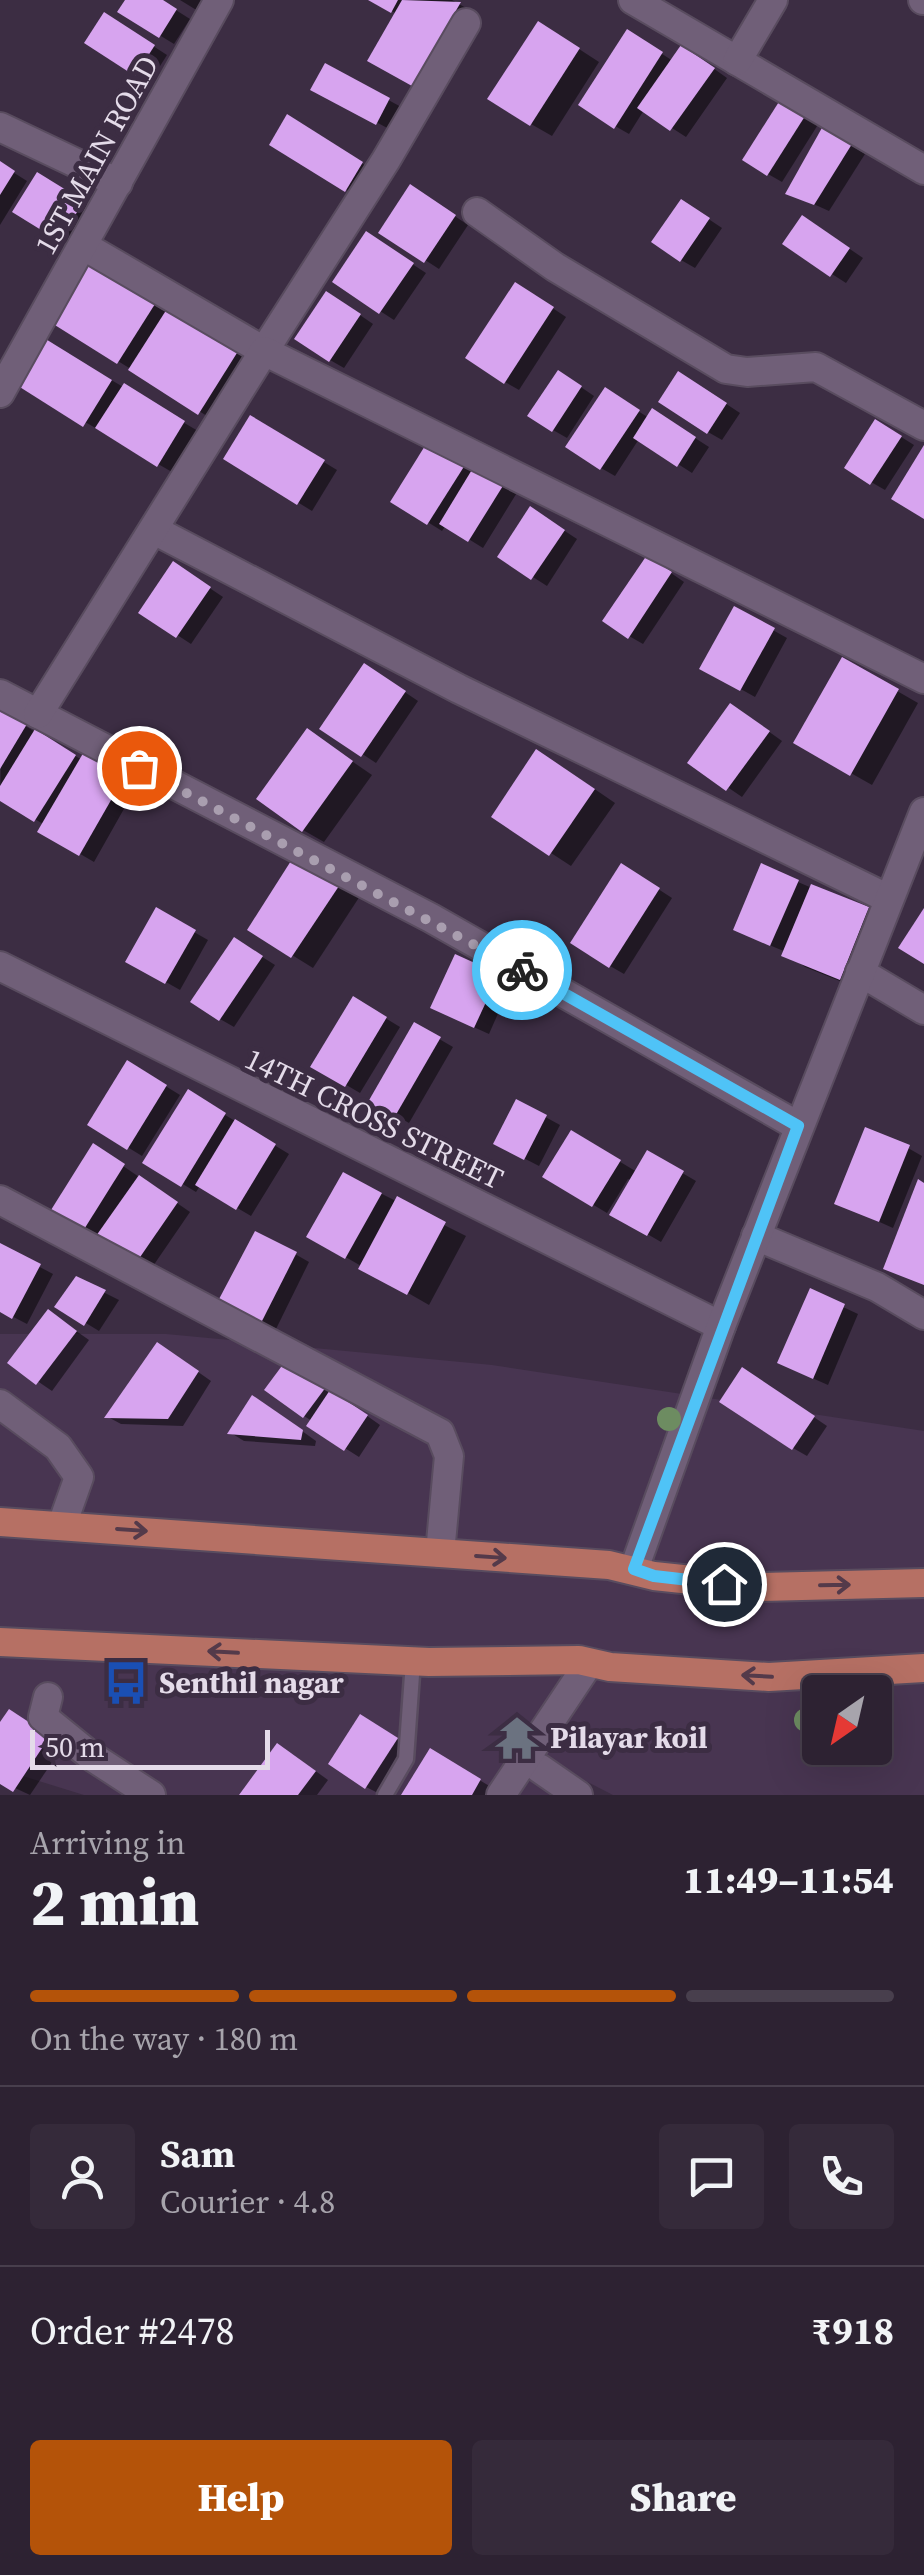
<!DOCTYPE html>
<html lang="en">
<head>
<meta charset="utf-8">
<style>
  body { margin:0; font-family:"Source Serif 4",serif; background:#352a3a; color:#f1f3f6; height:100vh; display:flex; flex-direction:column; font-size:38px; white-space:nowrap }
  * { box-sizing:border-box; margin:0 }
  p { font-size:32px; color:#a7a4ac }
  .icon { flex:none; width:55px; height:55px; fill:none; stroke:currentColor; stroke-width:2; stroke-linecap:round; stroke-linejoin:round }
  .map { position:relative; height:1795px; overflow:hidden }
  .panel { display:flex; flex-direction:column; background:#2d2232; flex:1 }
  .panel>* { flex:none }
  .needle { width:65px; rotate:214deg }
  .fabs { position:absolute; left:802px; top:1675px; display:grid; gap:20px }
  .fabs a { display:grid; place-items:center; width:90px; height:90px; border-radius:10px; background:#2d2232; box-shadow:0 10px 40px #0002,0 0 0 2px #483f4d; font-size:50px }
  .scale { position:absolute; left:30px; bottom:25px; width:240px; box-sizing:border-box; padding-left:10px; border:5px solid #e4dbe9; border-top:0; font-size:28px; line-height:35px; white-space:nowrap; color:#e4dbe9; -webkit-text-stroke:8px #3c2d43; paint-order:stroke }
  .pin { position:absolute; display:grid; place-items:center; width:85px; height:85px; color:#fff; margin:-42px; border:5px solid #fff; border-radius:50%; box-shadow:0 2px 10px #0007 }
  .courier { position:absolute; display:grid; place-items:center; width:100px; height:100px; margin:-50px; border:8px solid #4fc3f7; border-radius:50%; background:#fff; color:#222; box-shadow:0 2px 12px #0007 }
  .head em { font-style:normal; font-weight:800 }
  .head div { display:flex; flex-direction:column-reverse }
  .head { display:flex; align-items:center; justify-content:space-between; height:170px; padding:0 30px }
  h1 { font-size:65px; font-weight:800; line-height:75px }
  .bar { display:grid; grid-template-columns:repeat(4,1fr); gap:15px 10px; align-content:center; height:120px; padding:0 30px }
  .bar i { height:12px; border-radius:8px; background:#483f4d }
  .bar .on { background:#b45309 }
  .bar p { grid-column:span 4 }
  .line { display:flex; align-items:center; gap:25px; padding:0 30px; border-top:2px solid #483f4d }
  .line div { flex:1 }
  .round { display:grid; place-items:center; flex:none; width:105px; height:105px; border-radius:10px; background:#352a3a }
  .primary-button { display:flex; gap:20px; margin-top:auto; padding:20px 30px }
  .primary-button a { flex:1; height:115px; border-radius:10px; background:#b45309; color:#fff; font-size:40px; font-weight:800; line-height:115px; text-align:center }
  .primary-button a+a { background:#352a3a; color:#f1f3f6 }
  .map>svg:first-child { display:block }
</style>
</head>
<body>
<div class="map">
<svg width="924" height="1795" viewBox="0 0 924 1795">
  <rect width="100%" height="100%" fill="#3c2d43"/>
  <path fill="#483551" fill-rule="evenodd" d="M0,1334H166L492,1365L924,1431V1795H613L570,1773L559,1795H84L0,1769ZM820,1692H875V1748H820Z"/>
  <g fill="#0007">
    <path d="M127,0H160L190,19L174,44L120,11Z"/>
    <path d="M180,0H205L198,11Z"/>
    <path d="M373,0H452L480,16L434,96L371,60L397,14Z"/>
    <path d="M119,24L167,55L150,82L88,43Z"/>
    <path d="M628,32L673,61L696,56L727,78L686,137L644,110L629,134L615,126Z"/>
    <path d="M559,36L599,62L552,136L531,124Z"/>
    <path d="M326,66L403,108L391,130L314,89Z"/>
    <path d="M783,101L819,123L782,182L768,174Z"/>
    <path d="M288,118L376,172L360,198L272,144Z"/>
    <path d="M824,129L865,154L829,211L789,193Z"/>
    <path d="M0,164L27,181L0,225Z"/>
    <path d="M38,175L97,211L74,247L16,211Z"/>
    <path d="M425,196L468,225L439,269L382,232Z"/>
    <path d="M695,210L722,228L695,268L681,260Z"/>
    <path d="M816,226L863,258L846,283L785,244Z"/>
    <path d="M380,243L426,273L394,320L335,282Z"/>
    <path d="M109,277L167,313L261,359L220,424L53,321Z"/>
    <path d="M530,293L566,317L519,390L505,382Z"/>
    <path d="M341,302L373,324L344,368L330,360Z"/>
    <path d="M45,341L198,431L172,472L19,384Z"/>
    <path d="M572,381L594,396L567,438L553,430Z"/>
    <path d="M693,382L740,413L722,440L708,432Z"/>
    <path d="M619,399L649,418L667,420L709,447L692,473L639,439L615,476L601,468Z"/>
    <path d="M251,418L337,470L312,511L226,458Z"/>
    <path d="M890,430L914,445L885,490L871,482Z"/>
    <path d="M429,445L474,472L518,491L483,548L446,525L442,531L394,501Z"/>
    <path d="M545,518L577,539L547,586L500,556Z"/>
    <path d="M661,566L684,582L643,644L629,636Z"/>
    <path d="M187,573L223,597L191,644L142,612Z"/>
    <path d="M735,609L787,638L755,697L703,668Z"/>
    <path d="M843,660L918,703L872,785L796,742Z"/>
    <path d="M378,674L418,701L376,763L323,728Z"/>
    <path d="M2,712L82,760L86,753L138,784L94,862L41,831L45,825L0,799Z"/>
    <path d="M744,714L782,741L742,797L691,762Z"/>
    <path d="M308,731L372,775L324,842L303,830Z"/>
    <path d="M558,764L615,803L571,866L494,816Z"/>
    <path d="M296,857L360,896L313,968L250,929Z"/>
    <path d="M635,874L672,898L624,974L610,966Z"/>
    <path d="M798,882L889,921L862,990L805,967L786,952L750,937Z"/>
    <path d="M157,911L208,940L180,990L129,961Z"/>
    <path d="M248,948L275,965L234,1027L220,1019Z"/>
    <path d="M498,976L511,984L489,1034L447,1015Z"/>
    <path d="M354,999L400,1027L360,1093L314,1066Z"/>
    <path d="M415,1025L453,1047L409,1123L371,1101Z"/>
    <path d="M128,1063L180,1095L142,1156L90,1124Z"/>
    <path d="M189,1093L289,1154L251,1216L200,1186L196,1192L146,1162Z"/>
    <path d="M518,1102L560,1125L539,1166L510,1151Z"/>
    <path d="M572,1133L637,1172L648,1153L696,1181L661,1242L613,1214L632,1181L628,1179L607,1213L545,1176Z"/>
    <path d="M94,1146L190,1212L151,1269L54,1209Z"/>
    <path d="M908,1148L922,1156L893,1228L837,1203Z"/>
    <path d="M344,1175L466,1236L429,1305L309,1236Z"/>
    <path d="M0,1246L53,1274L27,1324L0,1310Z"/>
    <path d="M295,1254L309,1262L276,1329L235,1308Z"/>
    <path d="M77,1279L119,1300L99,1331L58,1306Z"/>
    <path d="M811,1292L858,1314L828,1385L794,1370Z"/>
    <path d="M62,1321L89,1340L52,1391L11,1363Z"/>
    <path d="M171,1353L211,1381L183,1426L121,1424L108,1417Z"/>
    <path d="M302,1370L380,1425L359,1457L310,1426L312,1421L304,1416Z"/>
    <path d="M756,1378L827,1426L807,1456L793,1448Z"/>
    <path d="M267,1406L316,1441L315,1446L244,1441L231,1433Z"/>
    <path d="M9,1712L63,1746L30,1795L0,1781V1725Z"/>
    <path d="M375,1725L410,1748L380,1794L366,1787Z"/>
    <path d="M431,1751L501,1793L500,1795H404Z"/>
    <path d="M292,1754L328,1780L317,1795H242Z"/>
  </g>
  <g fill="#d7a4ef">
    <path d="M125,0H163L177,9L159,38L117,12Z"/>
    <path d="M368,0H398L391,13Z"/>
    <path d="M402,0L461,2L412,86L367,61Z"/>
    <path d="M104,12L155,45L135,76L84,43Z"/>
    <path d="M538,21L580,48L530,126L487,99Z"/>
    <path d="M627,29L663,52L614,129L578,105Z"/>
    <path d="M681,45L715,68L670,131L637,108Z"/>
    <path d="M325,63L390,98L376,125L310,90Z"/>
    <path d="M782,97L807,113L767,176L742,160Z"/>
    <path d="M287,114L363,162L345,192L269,145Z"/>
    <path d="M823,126L852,144L814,205L785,194Z"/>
    <path d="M0,161L15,171L0,195Z"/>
    <path d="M37,172L84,201L59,241L12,212Z"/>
    <path d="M410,184L456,215L424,263L378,233Z"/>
    <path d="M681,199L710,218L680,262L651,242Z"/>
    <path d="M802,215L850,248L830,277L782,244Z"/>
    <path d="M366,231L414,263L379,314L332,282Z"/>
    <path d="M87,262L155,304L117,364L50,322Z"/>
    <path d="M515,282L554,307L504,384L465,358Z"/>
    <path d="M326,291L361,314L329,362L294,339Z"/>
    <path d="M172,301L242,345L198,415L128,370Z"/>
    <path d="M44,338L112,380L83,427L15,384Z"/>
    <path d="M558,370L582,386L552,432L527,416Z"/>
    <path d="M678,371L727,403L707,434L658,402Z"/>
    <path d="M124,383L185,421L157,467L95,428Z"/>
    <path d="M605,387L640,410L600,470L565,447Z"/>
    <path d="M652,408L696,437L677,467L633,438Z"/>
    <path d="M250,415L325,460L297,505L223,459Z"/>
    <path d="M875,419L902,436L870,485L844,468Z"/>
    <path d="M428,441L465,465L427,525L390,502Z"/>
    <path d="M924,445V519L891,499Z"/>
    <path d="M476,463L506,481L468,542L439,524Z"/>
    <path d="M530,506L565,530L531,580L497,557Z"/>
    <path d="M647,555L672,572L628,639L602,621Z"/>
    <path d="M173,561L211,587L176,638L138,613Z"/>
    <path d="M734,606L775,628L740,691L699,669Z"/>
    <path d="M842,657L899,689L850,776L793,743Z"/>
    <path d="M364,663L406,691L361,757L319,729Z"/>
    <path d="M730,703L770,731L726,791L687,763Z"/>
    <path d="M1,709L27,724L0,769V711Z"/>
    <path d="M307,728L353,761L302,832L256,799Z"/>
    <path d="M35,729L76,755L34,822L0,801V786Z"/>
    <path d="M536,749L595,789L549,856L491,817Z"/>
    <path d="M85,750L126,774L79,856L37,832Z"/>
    <path d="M296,853L341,883L291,958L247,930Z"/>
    <path d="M621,863L660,888L609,968L570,943Z"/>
    <path d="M761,863L799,880L770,946L733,930Z"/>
    <path d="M811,884L869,907L840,980L781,956Z"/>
    <path d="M156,907L196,930L165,984L125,962Z"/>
    <path d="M924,908V964L898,948Z"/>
    <path d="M234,937L263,956L219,1021L190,1002Z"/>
    <path d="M455,954L499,974L474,1028L430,1008Z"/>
    <path d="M353,996L387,1017L345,1087L310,1067Z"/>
    <path d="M414,1022L441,1037L394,1118L368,1102Z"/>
    <path d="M127,1060L167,1085L127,1150L87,1125Z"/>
    <path d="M188,1089L226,1113L181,1187L142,1163Z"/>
    <path d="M516,1099L547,1115L524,1160L493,1144Z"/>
    <path d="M235,1119L276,1144L236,1210L195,1185Z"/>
    <path d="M865,1127L910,1145L879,1222L834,1204Z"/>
    <path d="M571,1130L621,1160L592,1207L542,1177Z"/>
    <path d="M93,1143L125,1164L83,1231L51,1210Z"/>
    <path d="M647,1150L684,1171L647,1236L609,1215Z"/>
    <path d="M343,1172L382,1193L345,1259L306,1237Z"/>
    <path d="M139,1175L178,1202L136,1263L96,1236Z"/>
    <path d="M918,1179L924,1183V1285L883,1269Z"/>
    <path d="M397,1196L446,1222L407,1295L358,1269Z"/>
    <path d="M255,1231L297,1252L261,1323L218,1301Z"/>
    <path d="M0,1243L41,1264L12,1319L0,1312Z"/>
    <path d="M76,1276L106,1290L84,1326L54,1307Z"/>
    <path d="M810,1288L845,1304L813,1379L777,1363Z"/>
    <path d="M48,1309L77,1331L36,1385L7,1363Z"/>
    <path d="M157,1342L199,1371L168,1419L104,1418Z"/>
    <path d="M287,1359L326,1387L303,1418L264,1390Z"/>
    <path d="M742,1367L815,1416L792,1450L719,1402Z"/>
    <path d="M330,1390L368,1415L344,1451L306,1426Z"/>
    <path d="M252,1395L303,1430L301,1440L227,1434Z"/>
    <path d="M9,1709L50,1736L13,1792L0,1784V1722Z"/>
    <path d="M360,1714L398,1738L365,1789L328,1764Z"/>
    <path d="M277,1743L316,1771L298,1795H239Z"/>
    <path d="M430,1748L481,1779L472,1795H401Z"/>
  </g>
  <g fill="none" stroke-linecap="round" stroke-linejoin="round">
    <g stroke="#594c5f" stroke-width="19">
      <path id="service" d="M385,1795L406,1759L413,1661"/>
    </g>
    <g stroke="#594c5f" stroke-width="32">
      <g id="minor">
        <path d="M633,0L924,170"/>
        <path d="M923,0H924"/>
        <path d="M737,61L773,0"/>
        <path d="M0,127L118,183"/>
        <path d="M477,212L555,267L726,369L747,372L816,367L924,426"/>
        <path d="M84,246L264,351L386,160L466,23"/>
        <path d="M154,530L459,689L889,899"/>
        <path d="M0,694L431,918L798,1126"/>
        <path d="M38,714L264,351L924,679"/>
        <path d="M0,966L721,1326"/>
        <path d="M860,972L924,1010"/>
        <path d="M0,1200L440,1433L449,1456L440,1553"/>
        <path d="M756,1236L877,1287L924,1315"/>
        <path d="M0,1404L58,1447L79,1477L62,1525"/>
        <path d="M48,1697L43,1717L91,1756L151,1795"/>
        <path d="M539,1768L578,1795"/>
      </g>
    </g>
    <g stroke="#594c5f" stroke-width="32">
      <g id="tertiary">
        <path d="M0,393L219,0"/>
        <path d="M634,1569L721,1326L924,812"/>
      </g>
    </g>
    <g stroke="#594c5f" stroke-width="32">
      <path id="secondary" d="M501,1795L589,1663"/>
    </g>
    <g stroke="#594c5f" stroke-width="32">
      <g id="primary">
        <path d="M0,1522L609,1565L654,1576L758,1587L924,1583"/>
        <path d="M0,1642L429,1662L579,1660L610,1667L769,1677L924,1668"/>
      </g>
    </g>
    <use href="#service" stroke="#705f78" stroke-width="14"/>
    <use href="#minor" stroke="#705f78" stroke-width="28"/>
    <use href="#tertiary" stroke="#705f78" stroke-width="28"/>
    <use href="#secondary" stroke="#705f78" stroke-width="28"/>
    <use href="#primary" stroke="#b67064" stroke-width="28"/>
  </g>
  <g fill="#6d8c61">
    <circle cx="669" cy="1419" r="12"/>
    <circle cx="806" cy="1720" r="12"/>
  </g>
  <defs><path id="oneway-shaft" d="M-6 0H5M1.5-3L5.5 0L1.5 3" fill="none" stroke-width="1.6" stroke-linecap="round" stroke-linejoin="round" transform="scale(2.5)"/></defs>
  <g stroke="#543a4a">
    <use href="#oneway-shaft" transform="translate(132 1530) rotate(4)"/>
    <use href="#oneway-shaft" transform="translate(491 1557) rotate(4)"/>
    <use href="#oneway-shaft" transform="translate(835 1585) rotate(-1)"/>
    <use href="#oneway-shaft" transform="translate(223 1652) rotate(-177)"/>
    <use href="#oneway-shaft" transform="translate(757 1676) rotate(-177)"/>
  </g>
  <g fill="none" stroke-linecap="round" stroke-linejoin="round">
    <path stroke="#a99eaf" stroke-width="10" stroke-dasharray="0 18" d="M139,768L522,970"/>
    <path stroke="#4fc3f7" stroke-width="12" d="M522,970L798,1126L634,1569L654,1576L724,1584"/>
  </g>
  <defs>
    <g id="bus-bare" transform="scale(3.45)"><path d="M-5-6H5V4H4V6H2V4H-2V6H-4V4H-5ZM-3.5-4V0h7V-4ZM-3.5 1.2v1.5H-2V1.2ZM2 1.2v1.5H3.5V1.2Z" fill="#1a4fb4" stroke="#3c2d43" stroke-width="2.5" paint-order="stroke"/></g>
    <g id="temple-bare" transform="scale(3.45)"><path d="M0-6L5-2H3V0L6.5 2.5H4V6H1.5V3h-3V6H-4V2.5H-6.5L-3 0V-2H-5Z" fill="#6b7280" stroke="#3c2d43" stroke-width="2.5" paint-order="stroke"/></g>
  </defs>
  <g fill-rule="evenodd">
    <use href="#bus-bare" x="126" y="1683"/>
    <use href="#temple-bare" x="517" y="1738"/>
  </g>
  <g text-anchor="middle" stroke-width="10" stroke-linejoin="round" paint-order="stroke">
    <g font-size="30" fill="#e4dbe9" stroke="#3c2d43">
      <text transform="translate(97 155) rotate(-61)" y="10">1ST MAIN ROAD</text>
      <text transform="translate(374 1119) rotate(26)" y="10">14TH CROSS STREET</text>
    </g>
    <g font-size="30" font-weight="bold" fill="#e4dbe9" stroke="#3c2d43" text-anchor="start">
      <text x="159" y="1693">Senthil nagar</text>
      <text x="550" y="1748">Pilayar koil</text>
    </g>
  </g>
</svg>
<div class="fabs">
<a><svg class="needle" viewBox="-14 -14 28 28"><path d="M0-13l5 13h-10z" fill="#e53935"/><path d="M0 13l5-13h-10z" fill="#a7a4ac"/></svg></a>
</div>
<div class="scale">50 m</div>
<div class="pin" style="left:139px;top:768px;background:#ea580c"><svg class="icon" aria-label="bag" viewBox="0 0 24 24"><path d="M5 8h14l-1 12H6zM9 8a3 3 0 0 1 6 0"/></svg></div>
<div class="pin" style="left:724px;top:1584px;background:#1f2937"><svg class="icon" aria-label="home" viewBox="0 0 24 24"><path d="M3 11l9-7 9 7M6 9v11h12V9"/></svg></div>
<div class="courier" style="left:522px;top:970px"><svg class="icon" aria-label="bike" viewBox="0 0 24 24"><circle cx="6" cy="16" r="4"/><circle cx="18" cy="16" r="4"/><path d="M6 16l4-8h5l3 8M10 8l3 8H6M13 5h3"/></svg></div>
</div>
<section class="panel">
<div class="head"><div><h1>2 min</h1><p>Arriving in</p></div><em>11:49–11:54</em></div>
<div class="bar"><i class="on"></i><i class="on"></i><i class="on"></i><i></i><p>On the way · 180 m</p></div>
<div class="line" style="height:180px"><a class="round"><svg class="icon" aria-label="person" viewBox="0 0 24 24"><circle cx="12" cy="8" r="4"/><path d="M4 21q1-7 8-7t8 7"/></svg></a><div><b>Sam</b><p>Courier · 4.8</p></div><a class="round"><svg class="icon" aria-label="chat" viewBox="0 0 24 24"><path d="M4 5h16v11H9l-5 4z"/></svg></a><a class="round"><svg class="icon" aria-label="phone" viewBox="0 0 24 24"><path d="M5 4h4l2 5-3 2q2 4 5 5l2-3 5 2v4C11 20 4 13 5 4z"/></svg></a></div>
<div class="line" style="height:130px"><div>Order #2478</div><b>₹918</b></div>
<div class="primary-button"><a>Help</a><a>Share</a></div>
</section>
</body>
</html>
